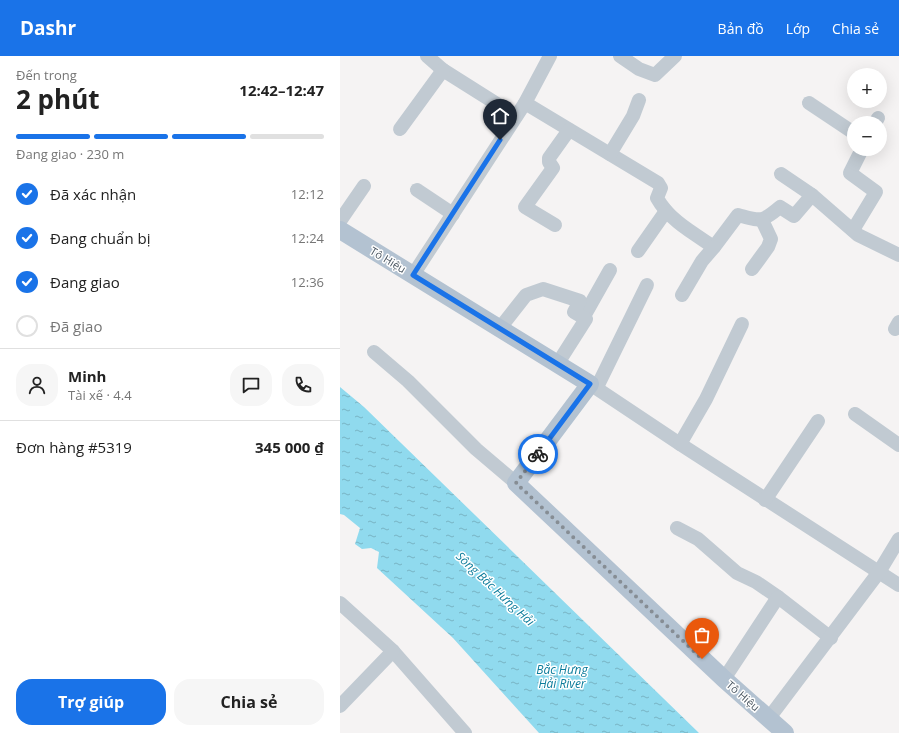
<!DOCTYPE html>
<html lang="vi">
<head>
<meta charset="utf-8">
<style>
  body { margin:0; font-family:"Open Sans",sans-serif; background:#f6f6f6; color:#222; height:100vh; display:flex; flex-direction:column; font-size:15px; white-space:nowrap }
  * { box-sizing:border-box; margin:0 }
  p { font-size:13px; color:#767676 }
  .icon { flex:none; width:22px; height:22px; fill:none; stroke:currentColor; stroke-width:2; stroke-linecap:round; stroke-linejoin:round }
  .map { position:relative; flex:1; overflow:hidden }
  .sheet { display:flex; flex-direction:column; background:#fff; width:340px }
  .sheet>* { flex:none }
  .fabs { position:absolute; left:507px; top:12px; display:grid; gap:8px }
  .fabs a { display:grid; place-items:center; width:40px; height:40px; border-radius:50%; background:#fff; box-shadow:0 4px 16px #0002; font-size:20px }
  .pin { position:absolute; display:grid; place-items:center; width:34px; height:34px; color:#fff; margin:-41px -17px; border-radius:50% 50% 50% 0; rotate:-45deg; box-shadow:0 0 4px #0007 }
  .pin .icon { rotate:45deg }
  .courier { position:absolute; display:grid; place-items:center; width:40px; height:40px; margin:-20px; border:3px solid #1a73e8; border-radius:50%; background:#fff; color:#222; box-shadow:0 1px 5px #0007 }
  .summary em { font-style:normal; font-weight:700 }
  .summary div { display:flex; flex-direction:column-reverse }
  .summary { display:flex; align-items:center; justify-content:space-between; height:68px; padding:0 16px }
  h1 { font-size:26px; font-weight:700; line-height:30px }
  .bar { display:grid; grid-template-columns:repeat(4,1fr); gap:6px 4px; align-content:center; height:48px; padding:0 16px }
  .bar i { height:5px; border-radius:3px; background:#e0e0e0 }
  .bar .current { background:#1a73e8 }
  .bar p { grid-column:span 4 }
  .line { display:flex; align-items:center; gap:10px; padding:0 16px; border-top:1px solid #e0e0e0 }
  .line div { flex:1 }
  .round { display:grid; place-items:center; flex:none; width:42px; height:42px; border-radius:16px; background:#f6f6f6 }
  ol { padding:0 16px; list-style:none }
  li { display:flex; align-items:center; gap:12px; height:44px }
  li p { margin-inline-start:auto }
  li .icon { padding:4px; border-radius:50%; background:#1a73e8; color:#fff; stroke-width:4 }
  li:last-child { color:#767676 }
  li i { width:22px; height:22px; border:2px solid #e0e0e0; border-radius:50% }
  .action { display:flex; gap:8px; margin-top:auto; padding:8px 16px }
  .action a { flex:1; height:46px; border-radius:16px; background:#1a73e8; color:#fff; font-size:16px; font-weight:700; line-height:46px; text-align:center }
  .action a+a { background:#f6f6f6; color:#222 }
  header { display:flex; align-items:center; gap:24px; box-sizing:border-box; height:56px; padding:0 20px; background:#1a73e8; color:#fff }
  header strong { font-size:19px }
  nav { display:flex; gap:22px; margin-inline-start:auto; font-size:14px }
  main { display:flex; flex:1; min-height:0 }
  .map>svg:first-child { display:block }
</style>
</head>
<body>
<header>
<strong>Dashr</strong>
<nav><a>Bản đồ</a><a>Lớp</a><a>Chia sẻ</a></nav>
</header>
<main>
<section class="sheet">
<div class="summary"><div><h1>2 phút</h1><p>Đến trong</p></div><em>12:42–12:47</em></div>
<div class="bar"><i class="current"></i><i class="current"></i><i class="current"></i><i></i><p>Đang giao · 230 m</p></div>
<ol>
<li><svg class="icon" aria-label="check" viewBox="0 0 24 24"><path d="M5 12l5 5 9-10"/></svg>Đã xác nhận<p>12:12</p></li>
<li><svg class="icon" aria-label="check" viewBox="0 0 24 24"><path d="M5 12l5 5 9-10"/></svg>Đang chuẩn bị<p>12:24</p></li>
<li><svg class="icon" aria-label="check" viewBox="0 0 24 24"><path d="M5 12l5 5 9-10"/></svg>Đang giao<p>12:36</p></li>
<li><i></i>Đã giao</li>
</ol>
<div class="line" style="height:72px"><a class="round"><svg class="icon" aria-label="person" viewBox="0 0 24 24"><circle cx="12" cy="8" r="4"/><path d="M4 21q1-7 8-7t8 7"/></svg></a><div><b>Minh</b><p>Tài xế · 4.4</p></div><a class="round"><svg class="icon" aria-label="chat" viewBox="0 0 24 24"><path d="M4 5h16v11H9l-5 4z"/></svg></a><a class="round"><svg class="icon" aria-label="phone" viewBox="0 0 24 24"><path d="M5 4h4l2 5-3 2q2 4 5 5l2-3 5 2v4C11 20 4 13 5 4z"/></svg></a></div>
<div class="line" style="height:52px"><div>Đơn hàng #5319</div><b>345 000 ₫</b></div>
<div class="action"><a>Trợ giúp</a><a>Chia sẻ</a></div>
</section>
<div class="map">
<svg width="559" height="677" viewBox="0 0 559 677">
  <defs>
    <pattern id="water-ripples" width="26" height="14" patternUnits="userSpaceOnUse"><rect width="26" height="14" fill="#90daee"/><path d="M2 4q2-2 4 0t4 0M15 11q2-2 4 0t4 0" fill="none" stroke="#78b4c4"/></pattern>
  </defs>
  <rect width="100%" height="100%" fill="#f5f3f3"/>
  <path fill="url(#water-ripples)" d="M0,331L24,351L359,677H199L113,582L37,512L39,496L31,492L22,493L15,488L20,472L4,459L0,458Z"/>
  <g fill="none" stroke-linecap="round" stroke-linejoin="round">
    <g stroke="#c1cad2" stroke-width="14">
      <path d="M87,0L103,14L176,60"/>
      <path d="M280,0L299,13L315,19L335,0"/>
      <path d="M185,47L318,127L321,132L317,142C329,164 353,177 374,191L398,159C421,165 421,167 440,151L454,160L472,139L518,179L559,199"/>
      <path d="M469,47L514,77"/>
      <path d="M535,67L538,62"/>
      <path d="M60,73L103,14"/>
      <path d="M270,98L293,60L299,44"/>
      <path d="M441,118L472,139"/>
      <path d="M77,134L113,158"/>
      <path d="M0,165L24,130"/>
      <path d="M215,169L185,151L213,112L209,106V102L229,74"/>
      <path d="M513,174L536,136L510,117L522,93"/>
      <path d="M298,195L326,155"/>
      <path d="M412,213L428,191L431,183L422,164"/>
      <path d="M73,219L185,47L210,0"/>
      <path d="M342,239L362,205L374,191"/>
      <path d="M243,262L270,214"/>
      <path d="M160,272L186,239L203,233L240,245L234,256L246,263L218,307"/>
      <path d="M555,273L559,266"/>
      <path d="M34,296L68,325L136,393L176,427"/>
      <path d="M250,328L340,388L559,529"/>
      <path d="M257,331L307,229"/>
      <path d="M515,358L559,389"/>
      <path d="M340,388L366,343L402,268"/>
      <path d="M425,444L478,365"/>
      <path d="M337,472L358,483L397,517L416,526L438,541"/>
      <path d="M0,547L53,595L125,677"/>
      <path d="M384,623L438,541L491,582"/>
      <path d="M0,650L53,595"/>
      <path d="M429,662L539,516L559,483"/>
    </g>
    <path stroke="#b3c2d1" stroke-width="18" d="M0,174L250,328L176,427L384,623L445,677"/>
  </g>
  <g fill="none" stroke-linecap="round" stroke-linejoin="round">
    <path stroke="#868d94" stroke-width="4" stroke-dasharray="0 7.2" d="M198,398L176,427L362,603"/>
    <path stroke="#1a73e8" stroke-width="5" d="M160,84L73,219L250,328L198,398"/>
  </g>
  <g text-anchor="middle" stroke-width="3" stroke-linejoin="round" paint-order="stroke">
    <g font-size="11" fill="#4a5661" stroke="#fff">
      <text transform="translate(48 204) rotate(31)" y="4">Tô Hiệu</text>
      <text transform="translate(403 640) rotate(41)" y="4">Tô Hiệu</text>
    </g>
    <g font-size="12" font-style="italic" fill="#0c7c9b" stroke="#fff">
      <text transform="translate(155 533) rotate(43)" y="4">Sông Bắc Hưng Hải</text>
      <text x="222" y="618">Bắc Hưng<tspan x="222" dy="14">Hải River</tspan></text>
    </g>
  </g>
</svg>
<div class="fabs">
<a>+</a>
<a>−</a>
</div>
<div class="pin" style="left:362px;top:603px;background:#ea580c"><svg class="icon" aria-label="bag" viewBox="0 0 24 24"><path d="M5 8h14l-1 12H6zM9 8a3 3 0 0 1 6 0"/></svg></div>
<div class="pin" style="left:160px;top:84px;background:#1f2937"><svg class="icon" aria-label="home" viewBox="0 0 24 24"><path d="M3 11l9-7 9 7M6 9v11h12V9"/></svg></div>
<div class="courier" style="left:198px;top:398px"><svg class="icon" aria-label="bike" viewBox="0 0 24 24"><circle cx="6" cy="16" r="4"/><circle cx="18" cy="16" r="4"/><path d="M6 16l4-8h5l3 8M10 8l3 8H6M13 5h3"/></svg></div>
</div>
</main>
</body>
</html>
